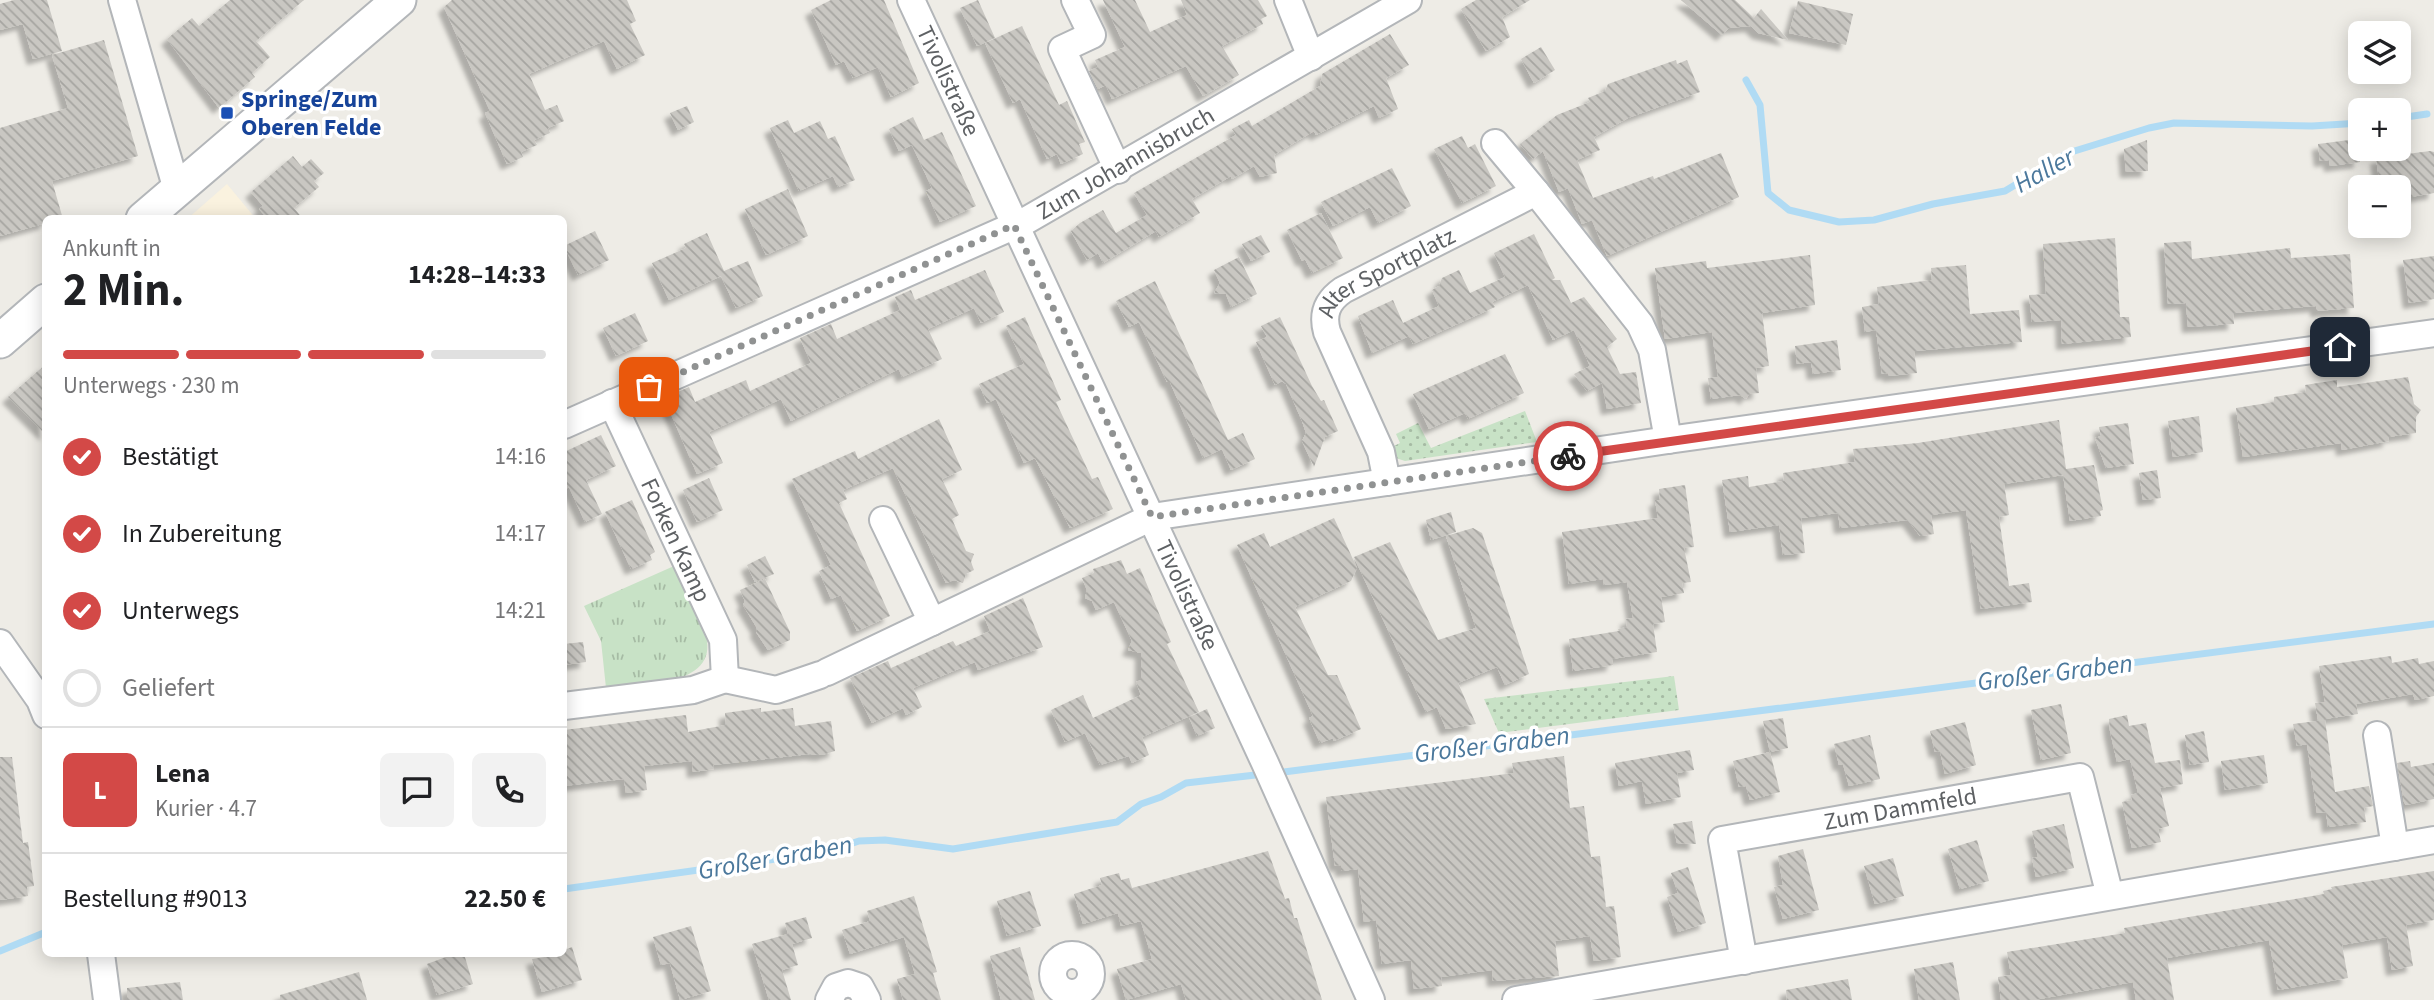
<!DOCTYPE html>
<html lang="de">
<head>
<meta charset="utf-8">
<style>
  body { margin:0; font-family:"Source Sans 3",sans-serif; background:#f2f2f2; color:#202124; height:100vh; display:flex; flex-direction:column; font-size:26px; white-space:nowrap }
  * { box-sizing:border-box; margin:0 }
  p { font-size:23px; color:#757577 }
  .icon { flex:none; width:38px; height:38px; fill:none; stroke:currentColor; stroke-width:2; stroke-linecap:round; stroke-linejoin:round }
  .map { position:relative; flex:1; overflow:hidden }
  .sheet { position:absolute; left:42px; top:215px; width:525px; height:742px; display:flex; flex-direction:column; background:#fff; border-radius:10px; box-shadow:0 4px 18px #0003 }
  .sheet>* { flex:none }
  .buttons { position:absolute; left:2348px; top:21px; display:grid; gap:14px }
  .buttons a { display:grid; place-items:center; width:63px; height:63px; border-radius:10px; background:#fff; box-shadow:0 4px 18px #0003; font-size:35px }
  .pin { position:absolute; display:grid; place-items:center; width:60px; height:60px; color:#fff; margin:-30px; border-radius:14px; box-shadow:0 4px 10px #0006 }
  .courier { position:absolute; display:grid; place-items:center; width:70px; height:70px; margin:-35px; border:5px solid #d34947; border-radius:50%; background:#fff; color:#222; box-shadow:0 2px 9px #0007 }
  .headline em { font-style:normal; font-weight:700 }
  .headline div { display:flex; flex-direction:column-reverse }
  .headline { display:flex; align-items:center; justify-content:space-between; height:119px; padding:0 21px }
  h1 { font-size:46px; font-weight:700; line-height:52px }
  .bar { display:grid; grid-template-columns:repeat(4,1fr); gap:10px 7px; align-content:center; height:84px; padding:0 21px }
  .bar i { height:9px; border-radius:5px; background:#e0e0e0 }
  .bar .on { background:#d34947 }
  .bar p { grid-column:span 4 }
  .line { display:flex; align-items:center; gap:18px; padding:0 21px; border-top:2px solid #e0e0e0 }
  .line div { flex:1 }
  .round { display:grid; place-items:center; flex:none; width:74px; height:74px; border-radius:10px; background:#f2f2f2 }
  ol { padding:0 21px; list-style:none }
  li { display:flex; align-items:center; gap:21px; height:77px }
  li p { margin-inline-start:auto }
  li .icon { padding:7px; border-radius:50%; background:#d34947; color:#fff; stroke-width:4 }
  li:last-child { color:#757577 }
  li i { width:38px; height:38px; border:4px solid #e0e0e0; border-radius:50% }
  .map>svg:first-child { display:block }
</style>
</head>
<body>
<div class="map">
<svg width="2434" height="1000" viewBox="0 0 2434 1000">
  <defs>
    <pattern id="grass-dots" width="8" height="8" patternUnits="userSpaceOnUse" patternTransform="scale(1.75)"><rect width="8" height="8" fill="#c8e2c6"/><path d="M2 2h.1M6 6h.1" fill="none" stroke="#a6bba4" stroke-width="1.8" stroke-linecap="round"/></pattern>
    <pattern id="park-tufts" width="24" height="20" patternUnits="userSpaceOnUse" patternTransform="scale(1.75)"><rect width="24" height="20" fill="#c8e2c6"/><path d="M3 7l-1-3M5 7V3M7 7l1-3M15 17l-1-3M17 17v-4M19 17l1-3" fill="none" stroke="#a6bba4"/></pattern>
    <pattern id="building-back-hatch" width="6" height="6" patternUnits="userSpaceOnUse" patternTransform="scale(1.75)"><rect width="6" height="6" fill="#c9c7c2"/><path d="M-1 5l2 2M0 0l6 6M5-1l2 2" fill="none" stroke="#a6a5a1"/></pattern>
    <filter id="shadow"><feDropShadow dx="-6" dy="6" stdDeviation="2" flood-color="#0004"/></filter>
  </defs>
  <rect width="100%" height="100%" fill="#eeece6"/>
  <path fill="#faf2df" d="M227,184L256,219H187Z"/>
  <g fill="url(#grass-dots)">
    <path d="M1525,411L1537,442L1405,461L1393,457L1388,449L1400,443L1396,434L1418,423L1431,448Z"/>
    <path d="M1674,676L1679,710L1499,733L1484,699Z"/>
  </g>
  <path fill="url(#park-tufts)" d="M674,566C685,588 700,612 706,636C719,688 638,684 606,688L601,641L584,606Z"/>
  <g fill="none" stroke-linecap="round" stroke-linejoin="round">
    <g stroke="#b0dbf4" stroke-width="7">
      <path d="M1746,80L1760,105L1768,193L1789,210L1839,222L1874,220L1933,204L2005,191L2068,153L2149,128L2174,123L2312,126L2361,123"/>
      <path d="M2399,118L2427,114"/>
      <path d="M1276,773L2434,624"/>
      <path d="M564,889L826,852L859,841L885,840L953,849L1117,822L1141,804L1161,797L1186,783L1264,774"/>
      <path d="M0,951L46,932"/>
    </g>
  </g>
  <g fill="url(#building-back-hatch)" filter="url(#shadow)">
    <path d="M14,0H47L62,51L33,59L23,24L0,30V4Z"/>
    <path d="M230,0H304L256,41L270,57L252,73L255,77L219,108L167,39L192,18L199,26Z"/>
    <path d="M452,0H627L636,21L630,24L645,55L617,69L604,41L529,74L545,110L557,105L564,121L548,128L550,133L534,140L537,145L521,152L523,157L507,164L485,113L490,111L444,7Z"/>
    <path d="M831,0H884L919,83L891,97L878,67L853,78L844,61L836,65L811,10Z"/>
    <path d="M978,0L995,38L977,46L960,8Z"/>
    <path d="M1103,0H1135L1150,32L1187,15L1181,0H1258L1267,16L1261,19L1263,24L1222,46L1239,75L1203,96L1186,66L1112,99L1106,85L1098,89L1089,71L1098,67L1095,60L1125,47Z"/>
    <path d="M1476,0H1530L1502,17L1510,37L1486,51L1461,9Z"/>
    <path d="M1681,0H1735L1754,18L1761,9L1788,40L1758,33L1751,26L1729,28L1722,35Z"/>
    <path d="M1798,1L1853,14L1846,45L1789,33Z"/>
    <path d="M1022,26L1059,105L1067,101L1085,142L1079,144L1083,154L1061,164L1057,154L1047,159L1020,99L1013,103L985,43Z"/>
    <path d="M1390,34L1409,65L1386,78L1398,109L1379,118L1374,106L1316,135L1314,131L1274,155L1277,173L1260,177L1254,166L1232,179L1231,176L1192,199L1200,213L1159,237L1156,231L1103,263L1098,253L1087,260L1071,231L1080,223L1103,210L1116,233L1147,215L1134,193L1236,135L1232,129L1249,120L1252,126L1320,86L1322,74Z"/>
    <path d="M104,40L138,156L52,181L63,219H46V223L0,236V128L68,108L52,55Z"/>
    <path d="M1541,47L1555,70L1534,83L1521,59Z"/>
    <path d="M1676,60L1677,64L1687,60L1700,92L1628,118L1594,137L1600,150L1577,160L1593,198L1653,176L1654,179L1721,153L1739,197L1607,256L1592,220L1582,224L1568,188L1559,192L1543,151L1533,159L1520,144L1557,115L1590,102L1588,98L1605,91L1608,84Z"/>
    <path d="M687,106L694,122L678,130L670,113Z"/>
    <path d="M913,117L924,140L942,132L976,206L940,222L926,191L932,188L912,145L899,151L889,129Z"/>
    <path d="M788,120L794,133L820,121L828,139L835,136L855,180L838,187L833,176L799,191L770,128Z"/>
    <path d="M1462,136L1468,148L1475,144L1496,186L1462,203L1434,149Z"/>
    <path d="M2357,139L2360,162L2330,166L2329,160L2320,161L2318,144Z"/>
    <path d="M2147,140L2148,171L2126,172L2124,149Z"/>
    <path d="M2430,151L2434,152V193L2399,199V187H2380L2376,158Z"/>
    <path d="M293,156L302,167L311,159L324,173L314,181L319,187L294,208L303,219H268L259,209L263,206L251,192Z"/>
    <path d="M1392,168L1411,206L1378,223L1370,207L1333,226L1321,202Z"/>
    <path d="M788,189L808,236L766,255L745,209Z"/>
    <path d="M1321,213L1343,258L1312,273L1305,259L1302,261L1287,230Z"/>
    <path d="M595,231L609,260L578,275L564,246Z"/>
    <path d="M707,233L724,271L748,261L763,296L736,308L721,276L669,300L652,263L686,248L684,244Z"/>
    <path d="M1534,234L1555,278L1552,280H1560L1571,303L1584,297L1617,339L1607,347L1620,374L1636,372L1641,403L1607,409L1602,383L1587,391L1574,374L1590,366L1574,330L1553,340L1528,285L1492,302L1495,307L1413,344L1409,336L1372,353L1358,316L1393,300L1403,323L1439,306L1432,290L1439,286L1442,278L1459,270L1470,293L1505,277L1494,253Z"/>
    <path d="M1261,235L1270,252L1251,261L1242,244Z"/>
    <path d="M2115,238L2120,317H2129L2131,337L2062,344L2061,320L2032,322L2029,295L2046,294L2043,244Z"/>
    <path d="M2191,241L2192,259L2290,248L2291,258L2350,254L2354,308L2316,311V306L2233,313L2234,324L2188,327L2186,303L2168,304L2164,243Z"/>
    <path d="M1810,255L1815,305L1762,313L1769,366L1756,368L1759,393L1749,394L1746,399L1740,395L1711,399L1708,378L1718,377L1712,332L1665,339L1655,268L1706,261L1707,268Z"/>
    <path d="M2434,256V299L2409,303L2403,260Z"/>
    <path d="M1239,257L1257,294L1231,307L1226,294L1214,293L1220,283L1214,270Z"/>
    <path d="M1966,265L1970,314L2019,310L2022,342L1914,351L1917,373L1889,376L1888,373L1882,374L1876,330L1865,332L1862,307L1879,304L1877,287L1932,280L1931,268Z"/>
    <path d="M985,270L1004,312L981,323L974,308L928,329L942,359L902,377L899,369L791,421L781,399L709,432L723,463L697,474L664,398L689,387L695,402L746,380L750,391L811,363L800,338L831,324L837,339L900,310L895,297L911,290L915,300Z"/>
    <path d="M1155,281L1228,440L1243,433L1255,459L1231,470L1222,449L1203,458L1170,382H1167L1139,322L1129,327L1116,301Z"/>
    <path d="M635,313L648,341L616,356L603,328Z"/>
    <path d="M1025,317L1061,400L1056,402L1092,479L1098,477L1113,509L1070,528L1035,458L1024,463L996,399L987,403L979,384L1024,364L1006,326Z"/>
    <path d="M1280,317L1312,386L1321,401L1324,400L1338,431L1325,437L1314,467L1302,441L1306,433L1302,421L1286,384L1282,381L1275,385L1256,342L1267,337L1261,326Z"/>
    <path d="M1837,340L1841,370L1813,374L1811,362L1797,364L1795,346Z"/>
    <path d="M1505,354L1524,393L1468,419L1465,413L1429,429L1413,394Z"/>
    <path d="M46,364V435L8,397Z"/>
    <path d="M2408,377L2414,404L2421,410L2416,417V433L2388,437L2389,441L2342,450L2341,443L2243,457L2236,408L2274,402V397L2306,392L2305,385L2337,380V387Z"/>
    <path d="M2199,416L2203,452L2173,457L2168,421Z"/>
    <path d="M939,419L962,470L942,479L959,515L952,519L966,551L974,554L971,562L974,570L966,574L963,583L954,580L946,583L893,468L843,490L847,499L839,503L890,616L857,631L841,595L831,599L819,571L831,565L792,479L855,451L858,459Z"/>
    <path d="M2059,420L2066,469L2094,465L2103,510L2100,511L2101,516L2070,521L2063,475L2004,484L2009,515L1999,517L2009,586L2029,583L2032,602L1981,609L1966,510L1931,515L1934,534L1920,536L1908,520L1840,528L1838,513L1801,518L1805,553L1783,555L1779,525L1730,532L1722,480L1748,476L1749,487L1784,481L1783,473L1855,462L1853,449L1918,443Z"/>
    <path d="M2128,423L2134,464L2106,468L2095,438L2101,436L2099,427Z"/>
    <path d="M601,435L616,466L586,480L602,514L585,522L569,487L564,490V452Z"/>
    <path d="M2157,470L2161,498L2143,500L2139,473Z"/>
    <path d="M709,478L723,510L697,522L683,490Z"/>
    <path d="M1685,485L1694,547L1684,548L1691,582L1682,583L1684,593L1661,597L1665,622L1653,624L1657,652L1612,659L1613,665L1573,671L1569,639L1619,631L1618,629L1627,627L1626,619L1633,618L1627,582L1604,585L1603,579L1569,584L1562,532L1658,518L1655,500H1660L1659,489Z"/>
    <path d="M632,500L655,552L650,555L652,560L631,569L605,512Z"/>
    <path d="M1451,512L1456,532L1431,540L1426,520Z"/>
    <path d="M1334,518L1357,568L1351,581L1295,607L1328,675H1337L1361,729L1334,741L1333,738L1320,743L1309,718L1313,716L1237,545L1264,533L1270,547Z"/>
    <path d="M1473,528L1482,533L1529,674L1505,685L1497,667L1458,683L1476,724L1446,729L1437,707L1426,712L1354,557L1390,542L1438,640L1476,628L1446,536Z"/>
    <path d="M765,556L774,574L755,582L747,565Z"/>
    <path d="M1121,560L1127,574L1140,568L1171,642L1167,644L1199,712L1142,737L1149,755L1132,763L1129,756L1100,765L1085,733L1065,742L1051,710L1083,695L1093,718L1141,695L1136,682L1141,680V653L1128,650L1132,641L1114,602L1096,610L1092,601L1085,598L1087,590L1082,578L1094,573L1093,569Z"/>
    <path d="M765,579L790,632V640L768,650L756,632L757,628L743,605L745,601L740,590Z"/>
    <path d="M1023,598L1043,647L978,670L975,662L913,688L922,707L906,715L903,708L872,723L850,678L888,661L891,668L953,641L956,646L990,631L984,616Z"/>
    <path d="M583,642L586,662L564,665V644Z"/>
    <path d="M2391,656L2392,663L2418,658L2419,664L2434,661V696L2415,700L2413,694L2356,704L2358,714L2318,720L2315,703L2325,702L2319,666Z"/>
    <path d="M2061,704L2071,753L2041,760L2031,710Z"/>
    <path d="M761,708V712L793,708L795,726L831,721L835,751L822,755L810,754L713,765L714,769L693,772L692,761L644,766L647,790L626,793L624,779L564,786V730L686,715L688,732L726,725L725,713Z"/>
    <path d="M1207,709L1215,728L1197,736L1189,717Z"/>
    <path d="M2127,715L2129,726L2146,723L2155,763L2180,760L2183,784L2160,788L2169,826L2158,829L2161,842L2132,848L2122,802L2132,800L2131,795L2138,793L2130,759L2117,762L2110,731L2109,719Z"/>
    <path d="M1783,718L1788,748L1770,752L1780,792L1750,800L1746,786L1739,787L1733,761L1770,752L1763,721Z"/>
    <path d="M2325,720L2335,792L2369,786L2373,806L2364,808L2366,822L2328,827L2326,812L2317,813L2307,744L2297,746L2293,724Z"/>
    <path d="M1965,722L1976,765L1945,774L1940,751L1935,752L1930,731Z"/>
    <path d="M2204,731L2209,762L2190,765L2185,735Z"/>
    <path d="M1870,735L1880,779L1849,786L1843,764L1839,765L1834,744Z"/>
    <path d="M1690,750L1694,770L1677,773L1681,797L1646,804L1642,781L1619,786L1615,763Z"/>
    <path d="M2264,755L2268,783L2225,790L2221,761Z"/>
    <path d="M1564,756L1570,808L1584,806L1591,857L1600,856L1606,907L1614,906L1621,957L1594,961L1590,936L1555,941L1559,976L1493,981L1492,970L1441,977L1442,986L1414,989L1411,960L1382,964L1376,920L1364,922L1358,869L1341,871V865L1335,866L1326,797L1514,773L1512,763Z"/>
    <path d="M0,757H12L23,843L28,842L34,886L27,887L28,896L0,900Z"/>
    <path d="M2410,761L2411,767L2434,763V799L2406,805L2404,802L2397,763Z"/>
    <path d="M1692,821L1696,844L1677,843L1673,824Z"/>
    <path d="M2064,824L2074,868L2036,877L2032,858L2038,857L2032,831Z"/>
    <path d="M1977,840L1989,881L1960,889L1948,849Z"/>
    <path d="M1803,849L1819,910L1783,919L1774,887L1783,885L1778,856Z"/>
    <path d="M1268,851L1285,899L1289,898L1294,918H1297L1322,1000H1186L1181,984L1126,1000L1117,969L1152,959L1141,921L1121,926L1118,913L1083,924L1074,894L1102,885L1100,878L1119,873L1121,880L1129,878L1132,888Z"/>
    <path d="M1893,858L1904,896L1875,904L1864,866Z"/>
    <path d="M1688,867L1706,923L1678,932L1667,897L1678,893L1671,873Z"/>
    <path d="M2434,871V920L2406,925L2413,966L2392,970L2387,937L2342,945L2348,978L2278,990L2269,940L2167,958L2174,1000H2136L2133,982L2034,1000H2001L1998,977L2011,975L2007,952L2125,933L2124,928L2324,894L2323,891L2332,889L2331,887Z"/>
    <path d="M1030,891L1041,926L1007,936L997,901Z"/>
    <path d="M914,896L937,972L933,973L941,1000H903L897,979L915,974L904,937L850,954L842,930L870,921L867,911Z"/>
    <path d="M806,917L812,938L792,944L798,965L782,970L791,1000H769L752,944L788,934L785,923Z"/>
    <path d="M691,926L711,991L680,1000L670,963L661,965L653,937Z"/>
    <path d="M572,947L582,980L542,992L532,959L564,954V950Z"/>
    <path d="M1020,947L1035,1000H1001L990,956Z"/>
    <path d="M454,954H464L473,984L437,995L427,964Z"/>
    <path d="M1953,962L1960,1000H1919L1914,969Z"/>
    <path d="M359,972L367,1000H280V995Z"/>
    <path d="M1848,979L1852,1000H1787L1786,990Z"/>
    <path d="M180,982L183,1000H127V988Z"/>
  </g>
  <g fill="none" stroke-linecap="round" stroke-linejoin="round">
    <g stroke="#b3b6b9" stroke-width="30">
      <g id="minor">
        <path d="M122,0L177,190"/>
        <path id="s1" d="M911,0L1265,763L1371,1000"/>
        <path d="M1075,0L1092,35L1062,49L1118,170"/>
        <path d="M1288,0L1311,57"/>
        <path d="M1495,143L1536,192"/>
        <path id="s2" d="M564,425L1027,220L1408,0"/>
        <path id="s3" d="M1387,482L1381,452L1327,332C1322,314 1327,301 1343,290L1536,192L1640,324L1652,350L1668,440"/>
        <path d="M883,520L932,622"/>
        <path d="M0,643L40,700L46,715"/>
        <path d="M827,672L1152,517L1668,440L2434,333"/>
        <path d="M725,679L776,690L820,675"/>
        <path d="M564,706L693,690L725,679L723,640L612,403"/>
        <path d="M2377,735L2395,847"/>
        <path d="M101,954L107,1000"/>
        <circle cx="1072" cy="974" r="19"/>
        <path id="s4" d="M1744,961L1722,840L2080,777L2110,896"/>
        <path d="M829,1000L836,987L848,983L860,987L867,1000"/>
        <path d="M1516,1000L2434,840"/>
      </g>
    </g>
    <g stroke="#b3b6b9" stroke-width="37">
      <g id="tertiary">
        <path d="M143,219L399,0"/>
        <path d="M0,341L46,301"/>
      </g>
    </g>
    <use href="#minor" stroke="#fff" stroke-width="26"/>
    <use href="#tertiary" stroke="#fff" stroke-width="33"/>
  </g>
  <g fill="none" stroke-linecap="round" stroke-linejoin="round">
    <path stroke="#909292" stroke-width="7" stroke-dasharray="0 12.6" d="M649,387L1014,225L1152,517L1568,456"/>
    <path stroke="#d34947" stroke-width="9" d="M1568,456L2340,347"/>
  </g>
  <rect fill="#1a4fb4" stroke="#fff" stroke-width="2.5" x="220" y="106" width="14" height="14" rx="3.5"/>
  <g text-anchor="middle" stroke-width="7" stroke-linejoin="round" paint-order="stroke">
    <g font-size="24" fill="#5e6164" stroke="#fff">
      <text dy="8" stroke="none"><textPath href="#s1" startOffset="89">Tivolistraße</textPath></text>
      <text dy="8" stroke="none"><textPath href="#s2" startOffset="620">Zum Johannisbruch</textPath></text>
      <text dy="8" stroke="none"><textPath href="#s3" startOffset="256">Alter Sportplatz</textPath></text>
      <text transform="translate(676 540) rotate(65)" y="8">Forken Kamp</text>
      <text dy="8" stroke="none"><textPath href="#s1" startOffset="656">Tivolistraße</textPath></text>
      <text dy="8" stroke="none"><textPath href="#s4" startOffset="304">Zum Dammfeld</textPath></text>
    </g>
    <g font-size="24" font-weight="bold" fill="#164399" stroke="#fff" text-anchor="start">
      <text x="241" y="107">Springe/Zum<tspan x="241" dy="28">Oberen Felde</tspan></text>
    </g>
    <g font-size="26" font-style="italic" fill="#4b789c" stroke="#fff">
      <text transform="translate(2044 170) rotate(-29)" y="9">Haller</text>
      <text transform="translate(2055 672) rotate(-7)" y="9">Großer Graben</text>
      <text transform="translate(1492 744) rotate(-7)" y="9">Großer Graben</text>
      <text transform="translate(775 857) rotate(-10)" y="9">Großer Graben</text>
    </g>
  </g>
</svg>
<div class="buttons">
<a><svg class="icon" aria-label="layers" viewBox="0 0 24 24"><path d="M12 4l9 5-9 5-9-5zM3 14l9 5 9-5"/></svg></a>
<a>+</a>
<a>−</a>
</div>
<div class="pin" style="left:649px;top:387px;background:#ea580c"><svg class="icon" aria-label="bag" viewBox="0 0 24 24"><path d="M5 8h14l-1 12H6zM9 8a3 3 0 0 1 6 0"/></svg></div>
<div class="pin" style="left:2340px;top:347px;background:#1f2937"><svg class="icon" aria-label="home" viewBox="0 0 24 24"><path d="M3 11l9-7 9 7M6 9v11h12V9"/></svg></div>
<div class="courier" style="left:1568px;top:456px"><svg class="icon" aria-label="bike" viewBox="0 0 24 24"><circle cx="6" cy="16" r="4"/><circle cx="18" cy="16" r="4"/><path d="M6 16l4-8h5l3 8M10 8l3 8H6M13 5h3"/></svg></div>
<section class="sheet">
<div class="headline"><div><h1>2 Min.</h1><p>Ankunft in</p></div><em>14:28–14:33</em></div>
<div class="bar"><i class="on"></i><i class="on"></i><i class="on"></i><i></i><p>Unterwegs · 230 m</p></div>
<ol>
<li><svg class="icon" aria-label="check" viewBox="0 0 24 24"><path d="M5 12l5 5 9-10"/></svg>Bestätigt<p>14:16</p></li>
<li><svg class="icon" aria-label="check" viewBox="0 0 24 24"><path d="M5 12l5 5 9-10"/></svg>In Zubereitung<p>14:17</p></li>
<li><svg class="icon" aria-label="check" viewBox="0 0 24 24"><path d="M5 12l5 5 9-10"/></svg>Unterwegs<p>14:21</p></li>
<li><i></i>Geliefert</li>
</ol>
<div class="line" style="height:126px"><b class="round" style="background:#d34947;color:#fff">L</b><div><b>Lena</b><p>Kurier · 4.7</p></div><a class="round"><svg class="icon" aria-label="chat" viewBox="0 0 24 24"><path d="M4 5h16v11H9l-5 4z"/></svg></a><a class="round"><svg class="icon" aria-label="phone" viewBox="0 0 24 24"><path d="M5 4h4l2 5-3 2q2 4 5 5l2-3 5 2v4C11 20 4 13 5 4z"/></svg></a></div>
<div class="line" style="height:91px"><div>Bestellung #9013</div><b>22.50 €</b></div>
</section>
</div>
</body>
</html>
